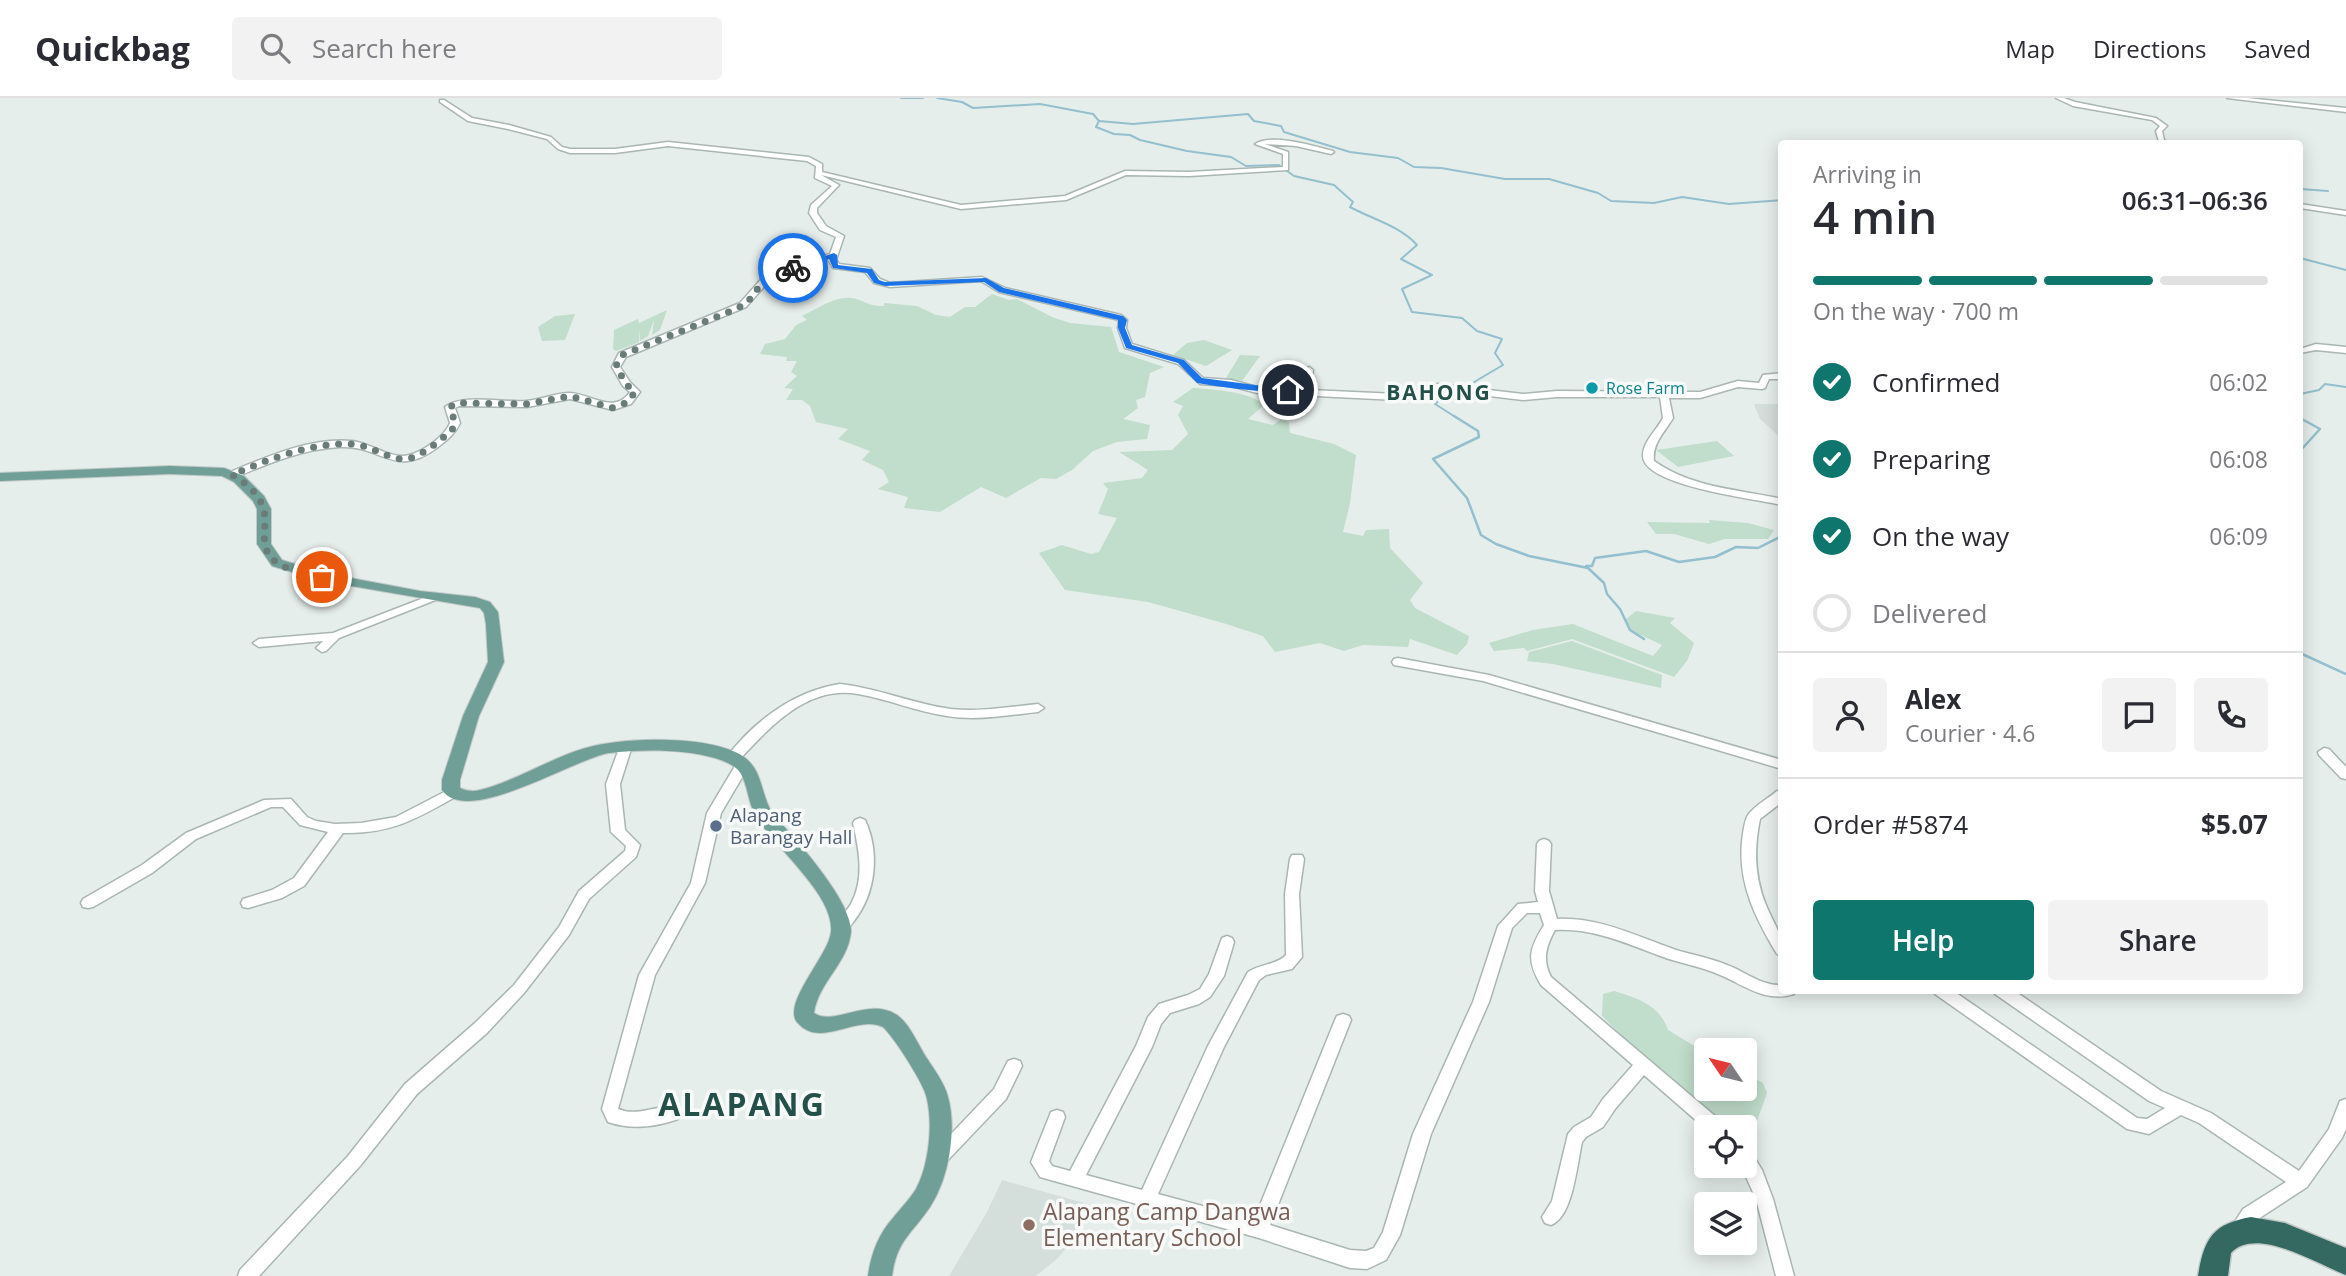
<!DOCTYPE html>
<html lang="en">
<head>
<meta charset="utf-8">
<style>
  body { margin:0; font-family:"Open Sans",sans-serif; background:#f2f2f3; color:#2b2b33; height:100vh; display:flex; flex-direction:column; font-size:26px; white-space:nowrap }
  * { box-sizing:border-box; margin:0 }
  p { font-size:23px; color:#7c7c81 }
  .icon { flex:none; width:38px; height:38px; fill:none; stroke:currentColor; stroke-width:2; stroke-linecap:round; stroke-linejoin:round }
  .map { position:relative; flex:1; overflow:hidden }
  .panel { position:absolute; left:1778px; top:42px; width:525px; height:854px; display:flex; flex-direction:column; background:#fff; border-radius:7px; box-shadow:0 4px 18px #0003 }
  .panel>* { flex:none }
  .needle { width:46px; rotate:305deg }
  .buttons { position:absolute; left:1694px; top:940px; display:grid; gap:14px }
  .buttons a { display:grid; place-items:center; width:63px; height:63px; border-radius:7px; background:#fff; box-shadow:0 4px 18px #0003; font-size:35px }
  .pin { position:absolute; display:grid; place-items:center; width:60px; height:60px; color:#fff; margin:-30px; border:4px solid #fff; border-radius:50%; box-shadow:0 2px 7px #0007 }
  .courier { position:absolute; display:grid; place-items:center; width:70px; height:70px; margin:-35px; border:5px solid #1a73e8; border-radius:50%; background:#fff; color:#222; box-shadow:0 2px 9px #0007 }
  .head em { font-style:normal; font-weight:600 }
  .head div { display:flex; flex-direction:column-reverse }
  .head { display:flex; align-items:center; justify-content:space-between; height:119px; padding:0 35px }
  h1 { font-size:46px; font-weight:600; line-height:52px }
  .bar { display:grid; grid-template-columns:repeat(4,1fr); gap:10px 7px; align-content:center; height:84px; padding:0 35px }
  .bar i { height:9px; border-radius:5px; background:#e1e1e2 }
  .bar .current { background:#0f766e }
  .bar p { grid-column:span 4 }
  .line { display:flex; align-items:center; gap:18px; padding:0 35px; border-top:2px solid #e1e1e2 }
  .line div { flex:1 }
  .round { display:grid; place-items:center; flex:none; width:74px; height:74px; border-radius:7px; background:#f2f2f3 }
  ol { padding:0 35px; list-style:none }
  li { display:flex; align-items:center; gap:21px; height:77px }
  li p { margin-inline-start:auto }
  li .icon { padding:7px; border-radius:50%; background:#0f766e; color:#fff; stroke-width:4 }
  li:last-child { color:#7c7c81 }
  li i { width:38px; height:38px; border:4px solid #e1e1e2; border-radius:50% }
  .action { display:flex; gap:14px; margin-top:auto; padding:14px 35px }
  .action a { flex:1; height:80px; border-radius:7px; background:#0f766e; color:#fff; font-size:28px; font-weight:600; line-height:80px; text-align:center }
  .action a+a { background:#f2f2f3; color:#2b2b33 }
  header { display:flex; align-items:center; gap:42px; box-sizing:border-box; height:98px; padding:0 35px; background:#fff; border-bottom:2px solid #e1e1e2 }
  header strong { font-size:33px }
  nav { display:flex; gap:38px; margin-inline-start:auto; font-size:24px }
  .search { width:490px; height:63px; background:#f2f2f3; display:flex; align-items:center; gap:18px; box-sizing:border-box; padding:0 24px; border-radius:7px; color:#7c7c81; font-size:26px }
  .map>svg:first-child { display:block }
</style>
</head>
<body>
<header>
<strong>Quickbag</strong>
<div class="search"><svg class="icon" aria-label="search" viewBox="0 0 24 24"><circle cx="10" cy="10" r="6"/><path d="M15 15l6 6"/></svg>Search here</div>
<nav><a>Map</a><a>Directions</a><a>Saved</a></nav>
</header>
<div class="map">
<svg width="2346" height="1178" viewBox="0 0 2346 1178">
  <rect width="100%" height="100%" fill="#e6eeeb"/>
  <g fill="#d4deda">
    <path d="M1754,306H1781V340L1760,321Z"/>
    <path d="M1002,1082L1088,1106L1074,1141L1057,1161L1036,1178H949L987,1114Z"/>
  </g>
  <g fill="#c1ddcb">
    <path d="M992,196L1009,202L1017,201L1052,219L1070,225L1111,229L1119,254L1164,269L1150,275L1145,299L1136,302L1138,310L1123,321L1150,327L1147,341L1117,344L1093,353L1072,372L1056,381L1041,380L1006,400L981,389L940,414L904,410L908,399L878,391L889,384L883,372L862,362L870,353L838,341L848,331L816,324L810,308L802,302H786L793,291L784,290L797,278L791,274L797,263H786L787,259L760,256L765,246L785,241L796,227L807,222L802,218C815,212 835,198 851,200C863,201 868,209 884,208V205L917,208L936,217L950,219L965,209H975Z"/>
    <path d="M667,212L660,232L652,237L654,222L648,238L640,243L639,230V244L616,253L613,251L614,232L638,221L639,225Z"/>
    <path d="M575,216L565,242L542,243L538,229L555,218Z"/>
    <path d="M1204,242L1232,252L1206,268L1173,257L1187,245Z"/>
    <path d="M1240,257L1260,258L1242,283L1226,280Z"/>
    <path d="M1193,290C1218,292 1244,293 1265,306L1248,321L1273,327L1280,322L1289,324L1290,335L1334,346L1356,357L1350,405L1343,434L1363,438L1366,432L1389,431L1390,450L1423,485L1410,502L1415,510L1469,538L1467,546L1457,557L1410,541L1408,549L1363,547L1344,553L1320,545L1275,554L1263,538L1223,525L1148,504L1065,492L1039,455L1062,447L1091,456L1099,454L1117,420L1098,416L1108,391L1103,385L1142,380L1148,372L1119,354L1172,352L1188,336L1178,317L1183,308L1173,304Z"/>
    <path d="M1717,343L1734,358L1678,369L1656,352Z"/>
    <path d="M1709,422L1748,425L1774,432L1768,441H1725L1709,446L1674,436H1656L1647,424L1710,425Z"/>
    <path d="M1636,513L1675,520L1670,525L1694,545L1687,563L1674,579L1572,541L1527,553L1524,550L1494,553L1489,545L1533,532L1573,526L1653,558L1662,547L1630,532L1625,522Z"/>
    <path d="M1572,543L1662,577L1661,590L1553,566L1527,563L1529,554Z"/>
    <path d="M1614,893C1637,900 1660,907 1668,932L1706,955V990H1745V975L1763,985L1767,995L1752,1037L1740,1026L1723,1029L1675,991L1602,918L1603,896Z"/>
  </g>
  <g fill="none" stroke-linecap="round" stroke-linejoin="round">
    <g stroke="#93bfce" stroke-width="2">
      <path d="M901,0H923"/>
      <path d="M937,0L962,4L973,10L1040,6L1093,16L1099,23L1133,26L1248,16L1254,23L1281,28L1284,34L1350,54L1398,60L1414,69L1441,70L1505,81H1549L1598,95L1611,103L1654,105L1682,99L1729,106L1782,102"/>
      <path d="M1099,23L1096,29L1114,36L1130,37L1140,42L1187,53L1231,59L1246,68L1279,67L1294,78L1334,87L1353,104L1350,109C1372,121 1400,128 1417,147L1401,161L1432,177L1402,191L1412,214L1462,220L1477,233L1502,241L1495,255L1503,267L1459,293L1443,299L1435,306L1457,320"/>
      <path d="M1782,74V81"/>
      <path d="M2300,91L2328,93"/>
      <path d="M2300,160L2346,172"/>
      <path d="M2300,296L2319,292L2325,286L2346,289"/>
    </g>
    <g stroke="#93bfce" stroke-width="2.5">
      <path d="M1454,318L1478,333L1479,339L1433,361L1467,400L1481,437L1496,446L1529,458L1588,470L1604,485L1607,496L1620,511L1630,532L1644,541"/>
      <path d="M2300,320L2320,331L2300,353"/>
      <path d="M1586,468H1592L1595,460L1646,453L1679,464L1715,459L1736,449L1758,450L1782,438"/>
      <path d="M2300,555L2346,576"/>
    </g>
    <g stroke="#a9b6b2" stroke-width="3">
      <g id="minor">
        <path d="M2056,0H2064L2075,4L2156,20L2167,28L2162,33L2164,42L2172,46L2159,44L2156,33L2160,28L2152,22L2073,8Z"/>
        <path d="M2227,0H2247L2346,10V14Z"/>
        <path d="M440,2H444L472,20L509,27L551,39L562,49L570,51H615L668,44L809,59L822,66V74L961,107L1065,98L1125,73L1189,74L1283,69V56L1255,46C1272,35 1314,48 1333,53L1334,54L1331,56L1296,48L1265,46L1288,54V72L1189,78L1126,77L1066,102L961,111L821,77L839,87L817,110V115L826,128L844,138L836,162L839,166L870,170L880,181L890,185L982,179L1005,190L1121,217L1127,222L1126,230L1132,246L1184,262L1203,280L1231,282L1257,289L1301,291L1305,272L1309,269L1313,272L1310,292L1397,296L1411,294L1437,286L1523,296L1557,293L1700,294L1738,283L1759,285L1763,277L1782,275V281H1769L1765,290L1762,291L1738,289L1700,300H1669L1673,320C1665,334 1652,345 1654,363C1692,390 1737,391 1782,401V407C1757,401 1643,388 1643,358C1643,343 1657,332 1663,320L1660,299H1557L1523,302L1438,292L1412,300L1397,302L1257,295L1231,288L1200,286L1178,266L1125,250L1118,230L1119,223L1115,221L999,194L981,183L890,189L874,185L865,174L833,170L828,161L770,182L746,209L626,259L620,269L630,284L640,294L631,306L613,312L570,301L527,309L459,308L455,310L460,325C455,336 447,342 438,349C395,382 382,347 340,349C303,351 269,365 236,379H228V375C266,359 311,339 352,343C371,345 391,362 409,357C423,354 445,338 450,325L445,309C462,295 504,305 526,303C541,302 555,295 570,295C591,296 614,317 630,294L623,288L612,269L619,255L740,205L764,178L830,156L836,139L820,132L809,115L811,107L832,88L815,80L816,68L807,63L668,48L615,55H570L558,51L547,41L508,31L468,23L440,4Z"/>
        <path d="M2300,106L2346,113V117L2300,110Z"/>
        <path d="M2316,246L2346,249V255L2316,252L2300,255V251Z"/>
        <path d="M434,496L440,499L438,501L339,540L326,553L322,554L316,550L323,543L259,549L253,545L259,541L333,535Z"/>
        <path d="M1398,560L1489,577L1782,662V671L1483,583L1394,567L1392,564L1394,561Z"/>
        <path d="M840,586C878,590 913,606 951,611C980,614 1009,609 1038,606L1044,610L1038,614C1008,617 977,623 947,618C917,614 888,601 858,596C807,587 770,629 738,663H728L726,660C754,623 794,593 840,586Z"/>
        <path d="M626,644L632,648L620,686L625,732L640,747L636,759L589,801L569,837L524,895L487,935L417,996L360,1068L259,1178H238L240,1172L348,1058L405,986L475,925L514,887L559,829L579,793L625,753L626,748L611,734L606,686L620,648Z"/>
        <path d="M2324,650L2329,651L2346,669V681L2341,680L2319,657L2318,654Z"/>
        <path d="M743,662L750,666L721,715L705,785L655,877L618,1011C639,1020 659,1004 678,1011L680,1016L678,1021C656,1029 630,1032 608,1024L602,1011L639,877L691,785L707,715L738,663Z"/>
        <path d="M452,690L457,692L459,695L457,698C416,721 391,736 343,735L304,788L282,800L248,810L243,809L241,805L243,801L272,792L294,780L328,734L300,727L283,709H271L196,741L152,775L93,809L88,810L83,809L81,805L83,801L142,767L186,735L264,702L291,701L307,719L316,723L335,726L361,725L396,719Z"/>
        <path d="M1782,692V704L1760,721C1754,750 1754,778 1766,807C1775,829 1782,833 1782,858L1777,856C1756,821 1738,786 1742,744C1743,736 1744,724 1748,717C1754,708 1769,700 1777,693Z"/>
        <path d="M860,720L865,722C880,754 876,795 854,823C849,830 846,835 837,832L835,828C839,820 846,814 851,806C865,780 859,752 853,725L855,722Z"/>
        <path d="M1544,741L1549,743L1551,746L1549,793L1557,821C1599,819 1636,838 1676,852C1693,857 1710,860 1727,867C1746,874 1761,888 1782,887V892H1796L1794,896C1763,906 1741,884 1713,874C1697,868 1681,865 1666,860C1629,847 1596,830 1555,832C1546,848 1542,862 1551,879L1722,1024L1724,1029H1706V1031L1644,977L1615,1011L1603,1029L1586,1039L1582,1044C1577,1066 1573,1119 1551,1127L1545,1125L1542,1119L1552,1103L1568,1036L1574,1029L1591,1019L1603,1001L1633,967L1541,887C1526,862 1529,851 1544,827L1540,815H1527L1512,830L1489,904L1431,1036L1400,1137L1386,1162L1367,1171L1350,1170L1259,1140L1040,1079L1031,1064L1051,1014L1057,1012L1063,1014L1065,1019L1049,1063L1052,1068L1070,1073L1136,948L1148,919L1159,906L1188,897L1200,891L1209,876L1222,840L1227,838L1232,840L1234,844L1224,878L1210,899L1199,906L1170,915L1161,926L1152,949L1086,1077L1142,1092L1208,948L1248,874C1260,866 1279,866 1286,857L1285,796L1290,761L1292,757H1302L1304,761L1299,796L1302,859L1292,871L1266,877L1259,882L1224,949L1158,1096L1254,1122L1335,922L1337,918L1343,916L1349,918L1351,922L1270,1127L1350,1152L1366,1153L1374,1150L1383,1134L1413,1036L1473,904L1498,828L1518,806L1538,804L1535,793L1537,746L1539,743Z"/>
        <path d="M1933,892H1952L2137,1020L2147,1021L2165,1010L2149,1003L1995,896L1993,892H2013L2161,993L2211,1015L2299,1073L2329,1031L2340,1003L2346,1001V1031L2342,1040L2307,1089L2255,1123L2244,1139L2238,1141L2232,1139L2229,1133L2243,1111L2286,1084L2199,1025L2181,1017L2149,1036L2127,1031L1935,896Z"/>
        <path d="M1014,961L1020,963L1022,968L1006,1001L946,1064L940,1067L934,1064L931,1059L934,1054L994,991L1008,963Z"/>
        <path d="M1745,1051L1751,1054L1762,1072L1773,1101L1794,1178H1776L1756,1101L1741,1068H1745Z"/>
      </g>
    </g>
    <g stroke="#c2c9c8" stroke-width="2">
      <path id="major" d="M169,368L224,370L244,378L264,398L271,411V446L282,462L324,475L420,493L475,499L490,504L498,514L504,564L479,618L460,682V690C466,693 473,694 480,692C524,681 564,650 610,645C645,640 709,639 741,657C762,670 760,691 770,711C775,720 784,728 791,736C808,756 852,807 851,834C848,865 818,885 814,915C834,929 869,898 897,917C911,927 918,948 928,962C935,973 945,986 948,999C957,1032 949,1080 930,1109C911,1137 897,1142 892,1178H868C871,1156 878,1137 893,1120C901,1110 910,1101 916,1091C929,1067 933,1027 927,1001C925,987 894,939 883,929C856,916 820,952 797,924C782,905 829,857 831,834C835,796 771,747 755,716C748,704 748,688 741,676C736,667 724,663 715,660C683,651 642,651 609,655C573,661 467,729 442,692V682L463,618L488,564L486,526L484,515L480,510L322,483L272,468L257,446V411L253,403L234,384L222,378L169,376L0,383V375Z"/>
    </g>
    <g stroke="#c2c9c8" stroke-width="3">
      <path id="highway" d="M2251,1119L2285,1125L2346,1150V1177C2319,1167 2256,1127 2231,1155L2228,1178H2198C2204,1141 2212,1126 2251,1119Z"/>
    </g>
    <use href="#minor" fill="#fff" fill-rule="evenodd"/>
    <use href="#major" fill="#6f9f97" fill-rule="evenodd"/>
    <use href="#highway" fill="#346962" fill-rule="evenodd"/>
  </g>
  <path fill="#1a73e8" d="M834,155L837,157L838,167L872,171L879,182L885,184L986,180L1004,190L1123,218L1127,222L1125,230L1132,247L1184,262L1202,280L1292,292L1288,294C1258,294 1227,290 1197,285L1178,265L1126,250L1118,230V222L999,194L984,184L885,188L874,185L867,175L833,170L829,161L793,172L790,170Z"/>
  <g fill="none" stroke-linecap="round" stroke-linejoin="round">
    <path stroke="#697c78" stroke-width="7" stroke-dasharray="0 12.6" d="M322,479C307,475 288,473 276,464C257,450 268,431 264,413C261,397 245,384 232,377C266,362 303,348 340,346C369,344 381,359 402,361C419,362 440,342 452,332L455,325L450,309L457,305L527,306L570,298L613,310L628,304L635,294L626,286L616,268L622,257L736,211L747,205L764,182L793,170"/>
  </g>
  <circle fill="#0f9aa8" stroke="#f7faf9" stroke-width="2.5" cx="1592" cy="290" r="7"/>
  <circle fill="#5c6f8a" stroke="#f7faf9" stroke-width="2.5" cx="716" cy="728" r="7"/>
  <circle fill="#8d6e63" stroke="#f7faf9" stroke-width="2.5" cx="1029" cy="1127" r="7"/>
  <g text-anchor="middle" stroke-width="7" stroke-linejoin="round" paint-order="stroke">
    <g font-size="16" fill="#0d838f" stroke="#f7faf9" text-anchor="start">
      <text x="1606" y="296">Rose Farm</text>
    </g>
    <g font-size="19" fill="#4e5e75" stroke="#f7faf9" text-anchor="start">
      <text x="730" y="724">Alapang<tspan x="730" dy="22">Barangay Hall</tspan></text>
    </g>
    <g font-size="21" font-weight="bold" letter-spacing="2" fill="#235049" stroke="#f7faf9">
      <text x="1439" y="302">BAHONG</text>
    </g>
    <g font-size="23" fill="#785e54" stroke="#f7faf9" text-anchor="start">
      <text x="1043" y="1122">Alapang Camp Dangwa<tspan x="1043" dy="26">Elementary School</tspan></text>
    </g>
    <g font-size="32" font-weight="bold" letter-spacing="2" fill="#235049" stroke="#f7faf9">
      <text x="742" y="1018">ALAPANG</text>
    </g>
  </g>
</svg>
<div class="buttons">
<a><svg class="needle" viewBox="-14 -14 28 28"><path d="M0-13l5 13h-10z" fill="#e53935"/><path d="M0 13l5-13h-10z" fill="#7c7c81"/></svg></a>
<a><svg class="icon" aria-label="locate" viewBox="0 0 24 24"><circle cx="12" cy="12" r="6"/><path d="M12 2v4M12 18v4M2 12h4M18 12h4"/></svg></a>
<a><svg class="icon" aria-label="layers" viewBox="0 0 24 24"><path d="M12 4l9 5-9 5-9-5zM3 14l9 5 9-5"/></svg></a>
</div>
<div class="pin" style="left:322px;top:479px;background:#ea580c"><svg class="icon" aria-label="bag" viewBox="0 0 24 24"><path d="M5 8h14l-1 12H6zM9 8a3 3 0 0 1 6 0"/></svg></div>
<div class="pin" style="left:1288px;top:292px;background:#1f2937"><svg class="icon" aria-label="home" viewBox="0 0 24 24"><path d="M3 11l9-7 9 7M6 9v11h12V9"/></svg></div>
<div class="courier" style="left:793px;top:170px"><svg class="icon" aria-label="bike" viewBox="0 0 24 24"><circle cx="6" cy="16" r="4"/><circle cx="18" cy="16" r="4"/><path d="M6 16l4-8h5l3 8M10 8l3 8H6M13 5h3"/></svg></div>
<section class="panel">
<div class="head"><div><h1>4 min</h1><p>Arriving in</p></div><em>06:31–06:36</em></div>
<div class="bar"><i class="current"></i><i class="current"></i><i class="current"></i><i></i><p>On the way · 700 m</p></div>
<ol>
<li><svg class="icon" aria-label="check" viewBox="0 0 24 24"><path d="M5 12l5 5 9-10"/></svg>Confirmed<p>06:02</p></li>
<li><svg class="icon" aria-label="check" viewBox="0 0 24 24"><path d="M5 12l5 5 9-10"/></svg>Preparing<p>06:08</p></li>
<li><svg class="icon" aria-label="check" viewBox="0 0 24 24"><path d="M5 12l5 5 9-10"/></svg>On the way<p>06:09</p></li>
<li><i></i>Delivered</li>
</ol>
<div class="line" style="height:126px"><a class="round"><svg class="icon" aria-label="person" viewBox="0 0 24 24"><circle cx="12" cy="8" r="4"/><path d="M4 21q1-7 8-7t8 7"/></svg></a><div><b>Alex</b><p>Courier · 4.6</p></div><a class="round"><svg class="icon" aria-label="chat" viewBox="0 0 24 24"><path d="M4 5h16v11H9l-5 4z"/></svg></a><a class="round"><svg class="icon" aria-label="phone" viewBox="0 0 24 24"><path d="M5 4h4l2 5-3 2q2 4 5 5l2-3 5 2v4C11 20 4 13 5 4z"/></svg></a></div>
<div class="line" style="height:91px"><div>Order #5874</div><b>$5.07</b></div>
<div class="action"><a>Help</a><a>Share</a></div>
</section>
</div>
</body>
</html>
